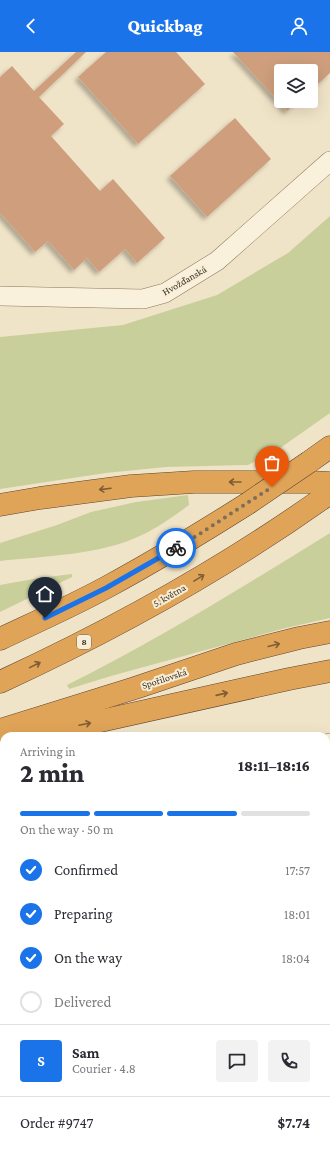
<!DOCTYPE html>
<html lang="en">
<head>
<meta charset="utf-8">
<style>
  body { margin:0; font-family:"Crimson Pro",serif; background:#f2f2f3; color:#2b2b33; height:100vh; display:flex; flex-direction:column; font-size:15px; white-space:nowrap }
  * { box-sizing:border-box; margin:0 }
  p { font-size:13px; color:#7c7c81 }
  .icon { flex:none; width:22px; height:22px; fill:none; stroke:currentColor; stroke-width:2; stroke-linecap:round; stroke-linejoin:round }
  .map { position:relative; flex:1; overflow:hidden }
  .drawer { position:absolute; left:0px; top:680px; width:330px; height:424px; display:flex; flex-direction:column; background:#fff; border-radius:12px 12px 0 0; box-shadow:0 4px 16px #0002 }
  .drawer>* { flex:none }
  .buttons { position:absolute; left:274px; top:12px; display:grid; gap:8px }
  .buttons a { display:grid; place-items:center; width:44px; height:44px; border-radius:4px; background:#fff; box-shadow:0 4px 16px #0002; font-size:20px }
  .pin { position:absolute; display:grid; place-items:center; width:34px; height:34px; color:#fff; margin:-41px -17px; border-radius:50% 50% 50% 0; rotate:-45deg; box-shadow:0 0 4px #0007 }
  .pin .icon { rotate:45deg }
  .courier { position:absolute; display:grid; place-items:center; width:40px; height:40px; margin:-20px; border:3px solid #1a73e8; border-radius:50%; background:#fff; color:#222; box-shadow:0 1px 5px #0007 }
  .headline em { font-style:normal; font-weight:800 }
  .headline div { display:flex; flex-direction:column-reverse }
  .headline { display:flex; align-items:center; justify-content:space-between; height:68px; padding:0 20px }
  h1 { font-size:26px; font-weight:800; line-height:30px }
  .bar { display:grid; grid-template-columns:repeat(4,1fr); gap:6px 4px; align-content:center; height:48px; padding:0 20px }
  .bar i { height:5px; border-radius:3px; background:#e1e1e2 }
  .bar .current { background:#1a73e8 }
  .bar p { grid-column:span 4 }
  .line { display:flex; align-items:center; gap:10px; padding:0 20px; border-top:1px solid #e1e1e2 }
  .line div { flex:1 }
  .round { display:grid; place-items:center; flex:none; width:42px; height:42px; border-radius:4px; background:#f2f2f3 }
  ol { padding:0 20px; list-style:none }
  li { display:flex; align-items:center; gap:12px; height:44px }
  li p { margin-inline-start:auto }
  li .icon { padding:4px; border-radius:50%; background:#1a73e8; color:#fff; stroke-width:4 }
  li:last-child { color:#7c7c81 }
  li i { width:22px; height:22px; border:2px solid #e1e1e2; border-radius:50% }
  header { display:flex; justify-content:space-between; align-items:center; height:52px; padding:0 20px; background:#1a73e8; color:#fff; font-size:18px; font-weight:800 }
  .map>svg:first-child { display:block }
</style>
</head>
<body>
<header><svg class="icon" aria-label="back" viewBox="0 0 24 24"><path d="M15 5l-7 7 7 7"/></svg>Quickbag<svg class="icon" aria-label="person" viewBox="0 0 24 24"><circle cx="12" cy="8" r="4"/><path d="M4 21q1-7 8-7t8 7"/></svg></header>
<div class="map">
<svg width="330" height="1104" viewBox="0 0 330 1104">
  <defs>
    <filter id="shadow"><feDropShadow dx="-3.5" dy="3.5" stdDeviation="2" flood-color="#0004"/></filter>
  </defs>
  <rect width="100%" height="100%" fill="#f0e4c8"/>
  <path fill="#e6deb5" d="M330,702V786L326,787V703Z"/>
  <g fill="#c9cf9b">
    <path d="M330,164V361L276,399L248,413L166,415L106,421L0,437V285L123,273L217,243L288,201Z"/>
    <path d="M188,443L189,453C174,464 159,475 142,483C101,503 45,504 0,509V491L57,473L91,460L136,450Z"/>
    <path d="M330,481V566L286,576L111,624L69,637L67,633C158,588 244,534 330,481Z"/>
    <path d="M72,522V525L0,560V533L39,526Z"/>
    <path d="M330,906V963L326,964V907Z"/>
  </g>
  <g fill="#cf9f7d" filter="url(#shadow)">
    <path d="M76,0H86L39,45L64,72L51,84L100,139L113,127L165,186L137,211L125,197L99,220L87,206L74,218L48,189L35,200L0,161V25L12,14L34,39Z"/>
    <path d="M106,0H176L205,32L138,92L78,25Z"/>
    <path d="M233,0H330V21L311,38V19H281V49H298L287,59Z"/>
    <path d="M235,66L271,107L207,165L170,124Z"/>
    <path d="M4,806V893L0,894V807Z"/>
    <path d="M330,824V860H327L326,856V825Z"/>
  </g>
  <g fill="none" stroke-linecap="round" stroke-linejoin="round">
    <g stroke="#8d765c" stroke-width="20">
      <g id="street">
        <path d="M0,244L143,247L165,241L217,209L330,109"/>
        <path d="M326,692L330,691"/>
        <path d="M326,795L330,794"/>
        <path d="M326,896H330"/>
        <path d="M0,991L4,990"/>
        <path d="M215,1100V1104"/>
      </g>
    </g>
    <g stroke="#6f573f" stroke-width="23">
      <g id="secondary">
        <path d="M326,991H330"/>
        <path d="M326,1027L330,1026"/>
        <path d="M0,1101L4,1099"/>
        <path d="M79,1104L89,1100"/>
      </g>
    </g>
    <g stroke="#5b4430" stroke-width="23">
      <g id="highway">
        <path d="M309,410L330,395"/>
        <path d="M0,453L40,446L131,434L194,430H310L330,431"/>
        <path d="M0,587C36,570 72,554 107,535C155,509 201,481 247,452"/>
        <path d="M0,630C115,577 227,515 330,441"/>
        <path d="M0,678L135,636L236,602L299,586L330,580"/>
        <path d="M33,684L289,627L330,619"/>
      </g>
    </g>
    <use href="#street" stroke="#faf1dc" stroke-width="19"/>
    <use href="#secondary" stroke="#faf1dc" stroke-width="22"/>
    <use href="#highway" stroke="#e0a458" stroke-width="22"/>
    <g stroke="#5b4430" stroke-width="23" stroke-linecap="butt">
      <path id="highway-bridge" d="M247,452L309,410"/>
    </g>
    <use href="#highway-bridge" stroke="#e0a458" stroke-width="22"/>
  </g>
  <defs><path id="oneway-shaft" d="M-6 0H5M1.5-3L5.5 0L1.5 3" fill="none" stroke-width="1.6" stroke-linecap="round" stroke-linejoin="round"/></defs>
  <g stroke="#7e5d36">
    <use href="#oneway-shaft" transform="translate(235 430) rotate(180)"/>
    <use href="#oneway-shaft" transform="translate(105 437) rotate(173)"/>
    <use href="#oneway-shaft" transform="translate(199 526) rotate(-31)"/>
    <use href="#oneway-shaft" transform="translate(274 593) rotate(-14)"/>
    <use href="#oneway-shaft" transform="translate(35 613) rotate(-26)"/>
    <use href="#oneway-shaft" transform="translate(222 642) rotate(-13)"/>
    <use href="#oneway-shaft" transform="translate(85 672) rotate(-12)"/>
  </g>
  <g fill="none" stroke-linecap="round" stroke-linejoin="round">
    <path stroke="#7c6e5b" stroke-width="4" stroke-dasharray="0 7.2" d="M176,496L201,481L272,435"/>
    <path stroke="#1a73e8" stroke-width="5" d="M45,566L106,536L176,496"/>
  </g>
  <g text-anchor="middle" stroke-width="4" stroke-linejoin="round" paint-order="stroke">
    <rect fill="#f7eed8" stroke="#756857" stroke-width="1" x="77" y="583" width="14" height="14" rx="3"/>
    <g font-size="9" font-weight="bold" fill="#3d2e20">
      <text x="84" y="593">8</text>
    </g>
    <g font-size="10" fill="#3d2e20" stroke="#f7eed8">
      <text transform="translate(184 228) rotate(-30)" y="4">Hvožďanská</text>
      <text transform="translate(169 543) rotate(-30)" y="4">5. května</text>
      <text transform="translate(164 626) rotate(-18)" y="4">Spořilovská</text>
    </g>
  </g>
</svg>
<div class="buttons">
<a><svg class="icon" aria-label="layers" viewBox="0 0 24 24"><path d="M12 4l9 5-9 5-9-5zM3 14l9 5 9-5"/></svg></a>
</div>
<div class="pin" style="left:272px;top:435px;background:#ea580c"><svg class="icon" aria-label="bag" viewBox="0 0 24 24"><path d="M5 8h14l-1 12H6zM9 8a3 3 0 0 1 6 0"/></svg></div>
<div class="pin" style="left:45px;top:566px;background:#1f2937"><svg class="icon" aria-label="home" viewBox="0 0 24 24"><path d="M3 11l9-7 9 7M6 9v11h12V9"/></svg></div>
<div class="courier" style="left:176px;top:496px"><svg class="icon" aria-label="bike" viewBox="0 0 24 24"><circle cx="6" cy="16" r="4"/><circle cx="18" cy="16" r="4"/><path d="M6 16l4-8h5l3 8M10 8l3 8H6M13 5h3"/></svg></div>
<section class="drawer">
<div class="headline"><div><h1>2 min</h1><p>Arriving in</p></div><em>18:11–18:16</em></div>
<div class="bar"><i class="current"></i><i class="current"></i><i class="current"></i><i></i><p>On the way · 50 m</p></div>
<ol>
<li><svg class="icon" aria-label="check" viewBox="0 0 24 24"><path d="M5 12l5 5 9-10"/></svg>Confirmed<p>17:57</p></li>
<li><svg class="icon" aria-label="check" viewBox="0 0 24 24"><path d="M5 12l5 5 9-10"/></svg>Preparing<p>18:01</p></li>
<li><svg class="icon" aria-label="check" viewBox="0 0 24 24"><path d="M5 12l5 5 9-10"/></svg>On the way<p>18:04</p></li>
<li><i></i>Delivered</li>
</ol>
<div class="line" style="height:72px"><b class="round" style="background:#1a73e8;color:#fff">S</b><div><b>Sam</b><p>Courier · 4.8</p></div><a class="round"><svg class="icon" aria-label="chat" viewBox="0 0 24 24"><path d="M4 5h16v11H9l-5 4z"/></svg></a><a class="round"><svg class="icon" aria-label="phone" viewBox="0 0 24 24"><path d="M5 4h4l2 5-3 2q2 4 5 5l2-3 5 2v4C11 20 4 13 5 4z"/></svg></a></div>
<div class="line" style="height:52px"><div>Order #9747</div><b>$7.74</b></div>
</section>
</div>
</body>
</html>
